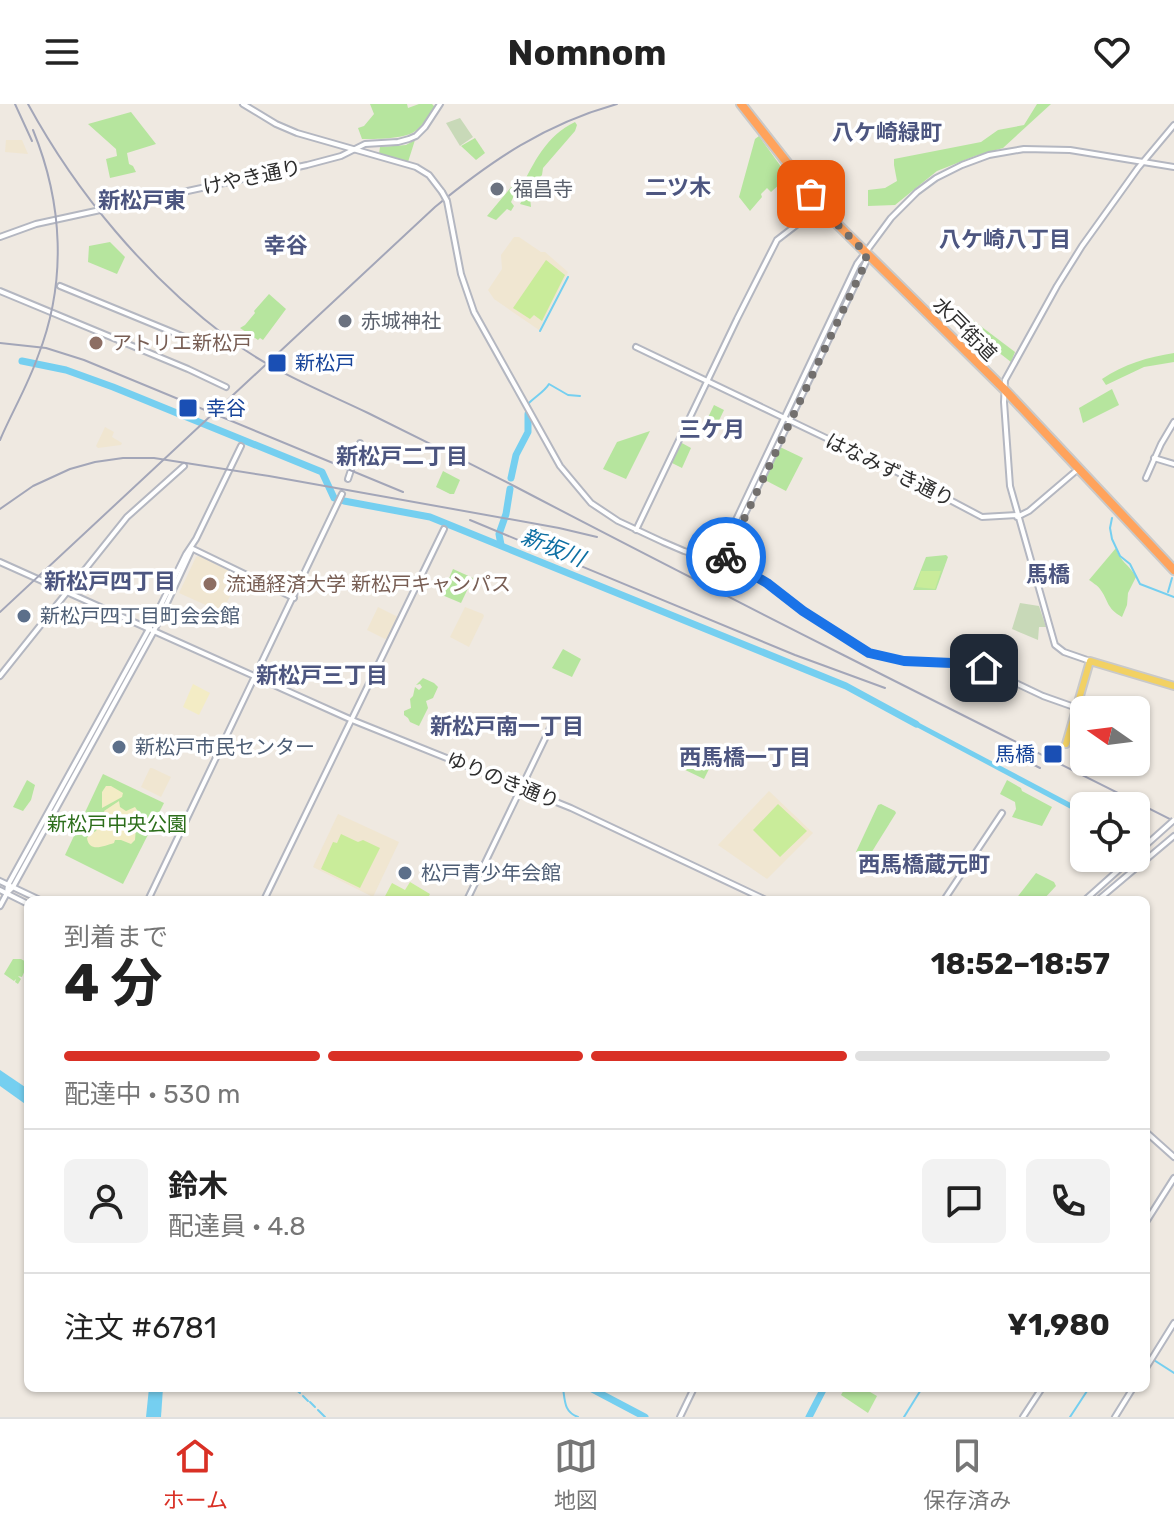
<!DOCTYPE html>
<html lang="ja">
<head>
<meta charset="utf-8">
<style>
  body { margin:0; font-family:Rubik,"Noto Sans JP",sans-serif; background:#f2f2f2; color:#222; height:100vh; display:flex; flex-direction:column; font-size:30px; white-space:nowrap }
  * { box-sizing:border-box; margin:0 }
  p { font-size:26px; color:#767676 }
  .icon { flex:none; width:44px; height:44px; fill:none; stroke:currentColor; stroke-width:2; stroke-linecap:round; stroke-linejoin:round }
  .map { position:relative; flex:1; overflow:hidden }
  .sheet { position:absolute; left:24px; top:792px; width:1126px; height:496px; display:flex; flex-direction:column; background:#fff; border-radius:12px; box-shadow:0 2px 6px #0004 }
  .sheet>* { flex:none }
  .needle { width:52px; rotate:284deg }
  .controls { position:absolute; left:1070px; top:592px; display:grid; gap:16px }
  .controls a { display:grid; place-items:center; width:80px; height:80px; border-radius:12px; background:#fff; box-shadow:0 2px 6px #0004; font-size:40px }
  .pin { position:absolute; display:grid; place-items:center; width:68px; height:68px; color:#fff; margin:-34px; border-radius:16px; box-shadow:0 4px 12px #0006 }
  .courier { position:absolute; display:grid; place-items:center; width:80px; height:80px; margin:-40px; border:6px solid #1a73e8; border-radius:50%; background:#fff; color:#222; box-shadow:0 2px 10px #0007 }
  .headline em { font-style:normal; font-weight:700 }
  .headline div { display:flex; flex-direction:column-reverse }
  .headline { display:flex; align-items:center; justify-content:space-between; height:136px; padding:0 40px }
  h1 { font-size:52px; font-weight:700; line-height:60px }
  .bar { display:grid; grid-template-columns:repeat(4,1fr); gap:12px 8px; align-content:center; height:96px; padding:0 40px }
  .bar i { height:10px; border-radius:6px; background:#e0e0e0 }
  .bar .active { background:#d93025 }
  .bar p { grid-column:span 4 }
  .line { display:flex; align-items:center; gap:20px; padding:0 40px; border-top:2px solid #e0e0e0 }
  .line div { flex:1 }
  .round { display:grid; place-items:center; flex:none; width:84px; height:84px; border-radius:12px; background:#f2f2f2 }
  header { display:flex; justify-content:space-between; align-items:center; height:104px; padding:0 40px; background:#fff; font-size:36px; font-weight:700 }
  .dock { display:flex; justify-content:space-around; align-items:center; height:112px; border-top:2px solid #e0e0e0; background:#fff; font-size:22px; color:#767676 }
  .dock a { display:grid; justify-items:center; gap:4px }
  .dock .active { color:#d93025 }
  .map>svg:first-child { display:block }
</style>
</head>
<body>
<header><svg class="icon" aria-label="menu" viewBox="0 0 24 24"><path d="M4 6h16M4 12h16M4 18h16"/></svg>Nomnom<svg class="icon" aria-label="heart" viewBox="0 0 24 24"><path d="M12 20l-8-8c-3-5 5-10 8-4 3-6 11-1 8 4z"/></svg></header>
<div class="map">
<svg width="1174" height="1313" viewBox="0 0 1174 1313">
  <rect width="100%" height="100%" fill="#efe9e1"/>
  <g fill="#f0e6d1">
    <path d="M6,36H22L28,50L5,48Z"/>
    <path d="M514,133H519L541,148H545L568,168L539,226L494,195L488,186L502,165L501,151Z"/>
    <path d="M105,323L114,328L112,333L122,339L121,341L98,344L96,342Z"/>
    <path d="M199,452L240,472L224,504L219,507L179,489L196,453Z"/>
    <path d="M378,503L398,513L388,534L385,535L367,526Z"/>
    <path d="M465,503L483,510L484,512L469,543L450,533Z"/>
    <path d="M150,664H152L171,673L161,693L141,683Z"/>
    <path d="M769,687L813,729L767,775L718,741Z"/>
    <path d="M338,710L399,738L373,793L313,763Z"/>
  </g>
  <g fill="#b6e59e">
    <path d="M370,0H407L408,4L419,0H432L435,3C428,12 423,22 414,28C403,35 375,35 362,35L358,24L364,22L374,10Z"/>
    <path d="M1037,0H1051L1003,44L975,52L937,67L895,101L868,102V86L885,84L897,77L894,61V55L981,38L998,26L1024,21Z"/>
    <path d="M131,8L156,40L127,49L129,60L133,62L136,68L110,74L106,55L117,52L116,45L88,20Z"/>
    <path d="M575,18L577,21L575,27L543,64L542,71L530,84L531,86L527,90L530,93L531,103L520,100L526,90L520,86C534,58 546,32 575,18Z"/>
    <path d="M759,32L800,89L793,95L781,79L771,88L767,84L761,90L762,93L750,107L739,93L755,35Z"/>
    <path d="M475,34L485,49L476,56L461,42Z"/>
    <path d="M415,36L408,58L379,50L380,43L406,41Z"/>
    <path d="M512,82L517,85L511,98L514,102L511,107L507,105L496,116L487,112Z"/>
    <path d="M110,138L125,153L117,170L88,158L89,142Z"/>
    <path d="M269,190L286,205L263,236L260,234L258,236L240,224L245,221L255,209L254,207Z"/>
    <path d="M966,211L1015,248L1011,258L961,219L964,212Z"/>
    <path d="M1174,249V258L1144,263L1106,281L1102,275C1124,260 1148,253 1174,249Z"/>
    <path d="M1112,285L1119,301L1083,319L1079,304Z"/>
    <path d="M714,301L724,306L712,331L702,326Z"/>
    <path d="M650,327L626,375L603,365L617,338Z"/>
    <path d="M680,338L691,344L682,364L670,358Z"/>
    <path d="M780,343L803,354L786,387L763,375Z"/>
    <path d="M443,367L460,376L454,390H450L436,383Z"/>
    <path d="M1116,444C1120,458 1129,460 1136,473L1128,489L1127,501L1122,513C1106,504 1109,497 1100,485C1098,482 1092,478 1089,476Z"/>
    <path d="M946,451L948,453L936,486H913L926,453Z"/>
    <path d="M453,465L473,474L461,499L442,491Z"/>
    <path d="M563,545L581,555L572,573L552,564Z"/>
    <path d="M423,574L434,579L438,583L433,594L426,597L428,604L419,622L410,618L408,614L404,611V607L411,604L410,595L413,592L415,583L419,586L422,583L420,580L416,581Z"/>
    <path d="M687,647L712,659L704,675L679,663Z"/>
    <path d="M103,670L164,699L123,780L65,751Z"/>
    <path d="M27,676L35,681L31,696L23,707L13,703Z"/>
    <path d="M1007,676L1021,684L1022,687L1052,703L1042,722L1012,713L1016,705L1015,698L1000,690Z"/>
    <path d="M881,700L895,707L896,709L868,754H866L856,748L878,701Z"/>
    <path d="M1036,769L1054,778L1056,782L1043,796H1015Z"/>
    <path d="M13,855H21L28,859L22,873L18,872L21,875L18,880L15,878L16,875L14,877L4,870Z"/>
    <path d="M845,1284H863L877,1292L868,1309L841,1291Z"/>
  </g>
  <g fill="#f3ecc5">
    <path d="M193,580L210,589L199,611L183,603Z"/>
    <path d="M106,682H111L123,689L122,693L102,704V688Z"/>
    <path d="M119,697L120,703L126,707L135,703L139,709L138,718L140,719L139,723H136L135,736L131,740L121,736H115L114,739C104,742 89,749 87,734L90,730L96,727L105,710L104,707Z"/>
  </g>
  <g fill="#c8d9b8">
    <path d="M460,14L473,33L460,42L446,19Z"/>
    <path d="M1020,499L1039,502L1046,523H1039L1038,536L1012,525Z"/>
  </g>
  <g fill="#c9ec9a">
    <path d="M546,156L565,171L542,217L534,211L530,215L513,204Z"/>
    <path d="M921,467H941L935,485L916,483Z"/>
    <path d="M778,700L807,727L780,753L753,726Z"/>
    <path d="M341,730L358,738L363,736L380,744L360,784L321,765L333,738L337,739Z"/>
    <path d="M410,778L430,790L427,796H383L392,779L405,786Z"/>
  </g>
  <g fill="#75cff0">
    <path d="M910,614L1084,706V712L907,618Z"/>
    <path d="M0,966L28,985V1002L0,982Z"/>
    <path d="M149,1284H163L161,1313H146Z"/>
  </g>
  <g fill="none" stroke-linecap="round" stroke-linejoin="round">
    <g stroke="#75cff0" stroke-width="2">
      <path d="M540,227L568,173"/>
      <path d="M529,299C535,293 545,287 549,280L568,291L580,292"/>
      <path d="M1112,414L1110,424L1112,435L1120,452L1130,460L1140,480L1174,493"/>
      <path d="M1168,488L1172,474"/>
      <path d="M1146,1251L1174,1269"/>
      <path d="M294,1284L300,1289"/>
      <path d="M563,1284C565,1297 564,1308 578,1313"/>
      <path d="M303,1292L308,1297"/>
      <path d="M310,1298L315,1303"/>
      <path d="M318,1306L325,1313"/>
      <path d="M904,1313L922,1284"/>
      <path d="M1070,1313L1089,1284"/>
    </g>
    <g stroke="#75cff0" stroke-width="7">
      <path d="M22,257L66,266L113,283L322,368L334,394L344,397L430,413L846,582L916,620"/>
      <path d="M511,374L516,351L528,328V310"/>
      <path d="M501,441L499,430L506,410L510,385"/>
      <path d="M590,1284L645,1313"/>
      <path d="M809,1313L824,1284"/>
    </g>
    <g stroke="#b4b7c1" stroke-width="8">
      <g id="minor">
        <path d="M243,0L276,20L297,29L416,63L429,71L442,88"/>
        <path d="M447,97L461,170L474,208L560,362L591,399L618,417L663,438L684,447L730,460L751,469L767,479L803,507L869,549L904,557L952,559L984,564L1043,592L1077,604"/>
        <path d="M0,133L36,120L307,61L341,52L365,40L398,38L409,35L416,32L425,23L440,0"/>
        <path d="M60,182L199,239"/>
        <path d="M0,187L188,265L226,283"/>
        <path d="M636,243L895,367L982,413L1017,411V413L1029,407L1077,366"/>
        <path d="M1154,354L1174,360"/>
        <path d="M1146,374L1161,340L1174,318"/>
        <path d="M348,375L360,339"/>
        <path d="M636,426L737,215L777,136L821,102"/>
        <path d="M191,444L294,494"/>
        <path d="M717,456L857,160L891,114L917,88L936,74L962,61L989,51L1024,45L1070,46L1174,63"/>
        <path d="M0,458L352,616L571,704L766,796"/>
        <path d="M724,458L740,420L866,158V152"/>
        <path d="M1090,557L1064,548L1055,541L1010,382L1004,298L1005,276L1057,182L1082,142L1138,64L1174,21"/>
        <path d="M0,572L127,413L184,362"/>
        <path d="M0,777L40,796"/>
        <path d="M0,786L28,800"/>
        <path d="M8,788L13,783L154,527L191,447"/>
        <path d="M148,796L342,390"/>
        <path d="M264,796L444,425"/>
        <path d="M467,796L553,618"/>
        <path d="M944,796L1002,709"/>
        <path d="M1085,796L1132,754"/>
        <path d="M1098,796L1174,732"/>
        <path d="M0,802L7,789L8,781L149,525L186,450L196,435L241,342"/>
        <path d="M1146,1028L1174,1053"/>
        <path d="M1146,1118L1174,1074"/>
        <path d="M1146,1264L1174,1219"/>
        <path d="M680,1313L694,1284"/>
        <path d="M1023,1313L1042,1284"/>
        <path d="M1115,1313L1133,1284"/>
      </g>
    </g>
    <g stroke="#c9c9c9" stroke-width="10">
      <path id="major" d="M1066,640L1090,557L1174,582"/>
    </g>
    <g stroke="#c9c9c9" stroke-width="12">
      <path id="highway" d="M741,0L829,112L1004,285L1174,466"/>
    </g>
    <use href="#minor" stroke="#fff" stroke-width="4"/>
    <use href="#major" stroke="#f2d163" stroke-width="6"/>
    <use href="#highway" stroke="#ffa35c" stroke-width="8"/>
    <g stroke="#a3a6b8" stroke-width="2">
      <path d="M15,0L32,37"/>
      <path d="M28,0C77,90 146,172 228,234C271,267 320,286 368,309C417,333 467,358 516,383C734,497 954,607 1174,717"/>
      <path d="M0,239L46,244L84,256L403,388"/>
      <path d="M0,336C12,308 28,281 38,252C67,178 63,99 33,26"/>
      <path d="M0,405L33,382L70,365L95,358L123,354H154L269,372L559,424L597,433"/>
      <path d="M470,416L795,551L885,584"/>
      <path d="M0,508L435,103C492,56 545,20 617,0"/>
      <path d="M1003,645L1040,664"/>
    </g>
    <g stroke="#b4b7c1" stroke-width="8" stroke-linecap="butt">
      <g id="minor-bridge">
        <path d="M442,88L447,97"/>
        <path d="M1136,750L1174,716"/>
      </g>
    </g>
    <use href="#minor-bridge" stroke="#fff" stroke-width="4"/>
  </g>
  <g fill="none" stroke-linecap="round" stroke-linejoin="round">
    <path stroke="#726f6d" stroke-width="8" stroke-dasharray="0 14.4" d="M726,453L866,158V149L829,112L811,90"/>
    <path stroke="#1a73e8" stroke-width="10" d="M726,453L724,458L741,464L767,479L803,507L869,549L904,557L952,559L984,564"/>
  </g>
  <g fill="#6b7280" stroke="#fff" stroke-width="3">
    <circle cx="497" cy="85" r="8"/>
    <circle cx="345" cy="217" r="8"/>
  </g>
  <g fill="#8d6e63" stroke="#fff" stroke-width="3">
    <circle cx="96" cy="239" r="8"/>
    <circle cx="210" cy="480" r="8"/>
  </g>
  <g fill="#1a4fb4" stroke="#fff" stroke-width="3">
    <rect x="267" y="249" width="20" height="20" rx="4"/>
    <rect x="178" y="294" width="20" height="20" rx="4"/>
    <rect x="1043" y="640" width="20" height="20" rx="4"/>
  </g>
  <g fill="#5c6f8a" stroke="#fff" stroke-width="3">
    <circle cx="24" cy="512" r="8"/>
    <circle cx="119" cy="643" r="8"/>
    <circle cx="405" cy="769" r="8"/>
  </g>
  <g text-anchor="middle" stroke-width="7" stroke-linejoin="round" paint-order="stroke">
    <g font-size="20" fill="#2e2e2e" stroke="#fff">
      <text transform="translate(252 73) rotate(-12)" y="7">けやき通り</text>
      <text transform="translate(965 225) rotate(45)" y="7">水戸街道</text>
      <text transform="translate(890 366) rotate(26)" y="7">はなみずき通り</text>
      <text transform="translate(503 676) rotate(22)" y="7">ゆりのき通り</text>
    </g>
    <g font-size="20" fill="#5b616d" stroke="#fff" text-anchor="start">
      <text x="513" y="92">福昌寺</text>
      <text x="361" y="224">赤城神社</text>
    </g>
    <g font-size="20" fill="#785e54" stroke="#fff" text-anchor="start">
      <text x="112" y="246">アトリエ新松戸</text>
      <text x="226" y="487">流通経済大学 新松戸キャンパス</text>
    </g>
    <g font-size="20" fill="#164399" stroke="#fff" text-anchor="start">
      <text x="295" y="266">新松戸</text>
      <text x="206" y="311">幸谷</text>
      <text x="1035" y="657" text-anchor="end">馬橋</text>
    </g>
    <g font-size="20" fill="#4e5e75" stroke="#fff" text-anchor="start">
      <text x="40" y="519">新松戸四丁目町会会館</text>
      <text x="135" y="650">新松戸市民センター</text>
      <text x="421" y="776">松戸青少年会館</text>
    </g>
    <g font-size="20" fill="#2c6e1b" stroke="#fff">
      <text x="117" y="727">新松戸中央公園</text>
    </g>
    <g font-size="22" font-weight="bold" fill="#4d5680" stroke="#fff">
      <text x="887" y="36">八ケ崎緑町</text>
      <text x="678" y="91">二ツ木</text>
      <text x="142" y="104">新松戸東</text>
      <text x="1005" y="143">八ケ崎八丁目</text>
      <text x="286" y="149">幸谷</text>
      <text x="712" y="333">三ケ月</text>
      <text x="402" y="360">新松戸二丁目</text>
      <text x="1048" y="478">馬橋</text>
      <text x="110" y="485">新松戸四丁目</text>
      <text x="322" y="579">新松戸三丁目</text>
      <text x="507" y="630">新松戸南一丁目</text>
      <text x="745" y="661">西馬橋一丁目</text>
      <text x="924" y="768">西馬橋蔵元町</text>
    </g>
    <g font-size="22" font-style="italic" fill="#0d6fa3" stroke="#fff">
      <text transform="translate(553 443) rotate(22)" y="8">新坂川</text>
    </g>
  </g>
</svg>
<div class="controls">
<a><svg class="needle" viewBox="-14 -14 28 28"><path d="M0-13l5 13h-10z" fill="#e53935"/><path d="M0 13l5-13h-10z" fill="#767676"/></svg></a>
<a><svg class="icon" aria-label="locate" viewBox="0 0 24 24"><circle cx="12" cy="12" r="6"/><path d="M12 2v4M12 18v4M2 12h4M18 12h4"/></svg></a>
</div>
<div class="pin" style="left:811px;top:90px;background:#ea580c"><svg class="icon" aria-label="bag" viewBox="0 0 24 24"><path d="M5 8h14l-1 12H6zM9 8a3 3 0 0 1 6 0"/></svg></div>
<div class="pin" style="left:984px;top:564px;background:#1f2937"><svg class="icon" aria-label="home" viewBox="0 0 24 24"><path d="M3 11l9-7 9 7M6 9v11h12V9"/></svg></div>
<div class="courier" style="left:726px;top:453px"><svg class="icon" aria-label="bike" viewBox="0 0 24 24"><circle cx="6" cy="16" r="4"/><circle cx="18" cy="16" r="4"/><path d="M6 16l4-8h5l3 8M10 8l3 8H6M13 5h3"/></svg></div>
<section class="sheet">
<div class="headline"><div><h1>4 分</h1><p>到着まで</p></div><em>18:52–18:57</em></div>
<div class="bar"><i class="active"></i><i class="active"></i><i class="active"></i><i></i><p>配達中 · 530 m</p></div>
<div class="line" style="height:144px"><a class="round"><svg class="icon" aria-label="person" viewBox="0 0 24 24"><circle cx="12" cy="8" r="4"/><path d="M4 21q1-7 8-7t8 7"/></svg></a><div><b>鈴木</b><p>配達員 · 4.8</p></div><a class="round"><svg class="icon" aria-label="chat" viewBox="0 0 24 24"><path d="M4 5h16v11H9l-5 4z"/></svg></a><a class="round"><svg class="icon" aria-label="phone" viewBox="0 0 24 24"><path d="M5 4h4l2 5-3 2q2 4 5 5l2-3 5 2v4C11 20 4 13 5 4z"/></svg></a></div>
<div class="line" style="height:104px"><div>注文 #6781</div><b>¥1,980</b></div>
</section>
</div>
<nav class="dock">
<a class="active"><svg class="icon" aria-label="home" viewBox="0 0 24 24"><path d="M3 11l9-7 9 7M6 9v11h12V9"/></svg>ホーム</a>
<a><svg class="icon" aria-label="map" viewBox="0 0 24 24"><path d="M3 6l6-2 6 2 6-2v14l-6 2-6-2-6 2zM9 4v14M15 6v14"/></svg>地図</a>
<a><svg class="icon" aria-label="saved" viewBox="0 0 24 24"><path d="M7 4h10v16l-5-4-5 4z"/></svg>保存済み</a>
</nav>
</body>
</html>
